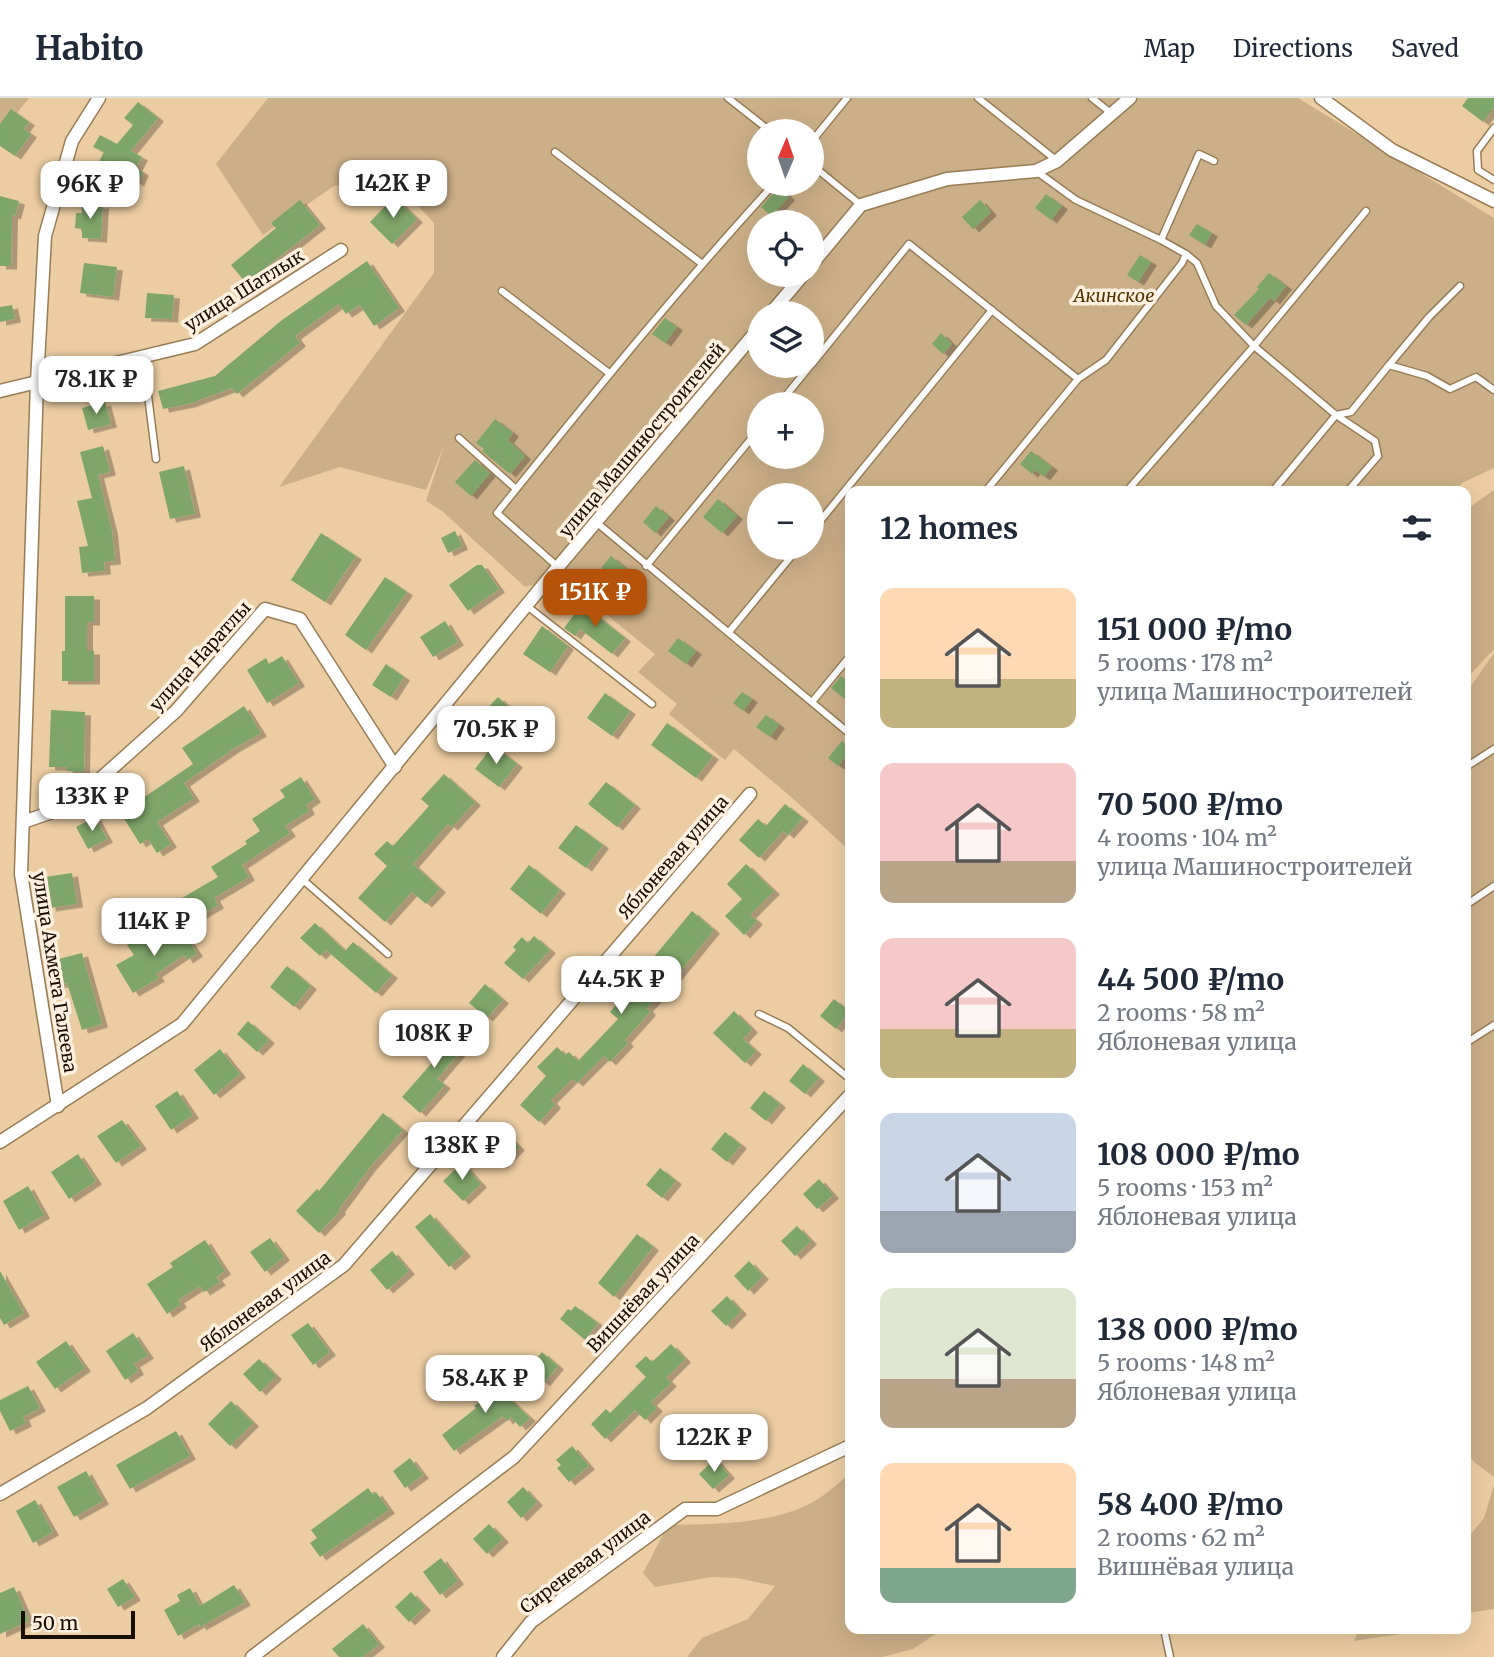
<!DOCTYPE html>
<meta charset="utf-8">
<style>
:root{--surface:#fff;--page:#f6f6f7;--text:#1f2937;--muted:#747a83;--line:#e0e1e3;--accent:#b45309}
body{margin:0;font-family:Merriweather,serif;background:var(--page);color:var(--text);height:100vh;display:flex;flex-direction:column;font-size:26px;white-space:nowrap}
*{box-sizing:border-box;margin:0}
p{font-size:23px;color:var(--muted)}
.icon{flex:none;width:38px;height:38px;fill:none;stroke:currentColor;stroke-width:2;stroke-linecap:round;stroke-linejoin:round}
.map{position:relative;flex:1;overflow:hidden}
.drawer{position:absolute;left:845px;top:388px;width:626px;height:1148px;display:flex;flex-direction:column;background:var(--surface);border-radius:14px;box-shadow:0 7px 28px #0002}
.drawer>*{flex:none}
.needle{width:46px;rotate:2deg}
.fabs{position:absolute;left:747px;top:21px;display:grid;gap:14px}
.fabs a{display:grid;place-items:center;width:77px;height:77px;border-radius:50%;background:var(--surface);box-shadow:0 7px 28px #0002;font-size:35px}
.scale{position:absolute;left:21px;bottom:18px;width:114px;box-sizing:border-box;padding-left:7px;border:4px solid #180e01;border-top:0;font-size:19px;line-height:24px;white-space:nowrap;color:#180e01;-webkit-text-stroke:5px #fef1e0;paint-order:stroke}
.price{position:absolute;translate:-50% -60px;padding:0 16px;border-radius:14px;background:#fff;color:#222;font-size:23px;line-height:46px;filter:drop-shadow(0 2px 4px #0008)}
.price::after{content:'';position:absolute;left:50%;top:42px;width:21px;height:16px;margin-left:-10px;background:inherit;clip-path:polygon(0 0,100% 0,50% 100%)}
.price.current{background:var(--accent);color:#fff}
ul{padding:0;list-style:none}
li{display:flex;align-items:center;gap:21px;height:175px;padding:0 35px}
li span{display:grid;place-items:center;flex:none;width:196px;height:140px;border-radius:14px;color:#555}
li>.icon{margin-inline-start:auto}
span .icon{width:84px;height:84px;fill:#fffc;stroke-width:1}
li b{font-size:30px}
h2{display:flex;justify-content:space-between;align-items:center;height:84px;padding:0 35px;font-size:30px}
header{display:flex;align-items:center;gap:42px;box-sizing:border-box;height:98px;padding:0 35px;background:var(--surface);border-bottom:2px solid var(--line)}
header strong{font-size:33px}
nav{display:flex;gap:38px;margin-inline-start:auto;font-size:24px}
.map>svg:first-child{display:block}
</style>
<header>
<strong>Habito</strong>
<nav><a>Map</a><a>Directions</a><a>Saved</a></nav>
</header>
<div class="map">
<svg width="1494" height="1559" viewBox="0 0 1494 1559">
<defs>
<filter id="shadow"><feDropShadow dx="6" dy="3.5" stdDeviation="0" flood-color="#0004"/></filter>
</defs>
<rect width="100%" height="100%" fill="#eccda3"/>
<g fill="#cbaf88" fill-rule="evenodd">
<path d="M0,0H29L0,36Z"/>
<path d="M268,0H1298L1494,120V370L1462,385L1455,394H850V753L790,698L734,651L725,662L669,616L677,606L638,574L655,556L560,479L525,489L442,413L426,403L445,345L426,392L340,369L279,389L434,175V125L392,80L334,88L263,137L216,66ZM760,33H812V86H760ZM760,124H812V177H760ZM760,215H812V268H760ZM760,306H812V359H760ZM760,397H812V450H760Z"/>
<path d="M1494,392V551L1467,580V411Z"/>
<path d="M1494,555V1379L1473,1363L1466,1352V595Z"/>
<path d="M850,1375V1531H943L913,1551L882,1559H687L702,1540L748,1521L775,1488L737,1480L712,1479L655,1489L643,1475L668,1427C715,1426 780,1427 821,1399C831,1392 841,1383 850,1375Z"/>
<path d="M1494,1387V1511L1467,1515V1441L1484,1420Z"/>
<path d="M1359,1531H1411L1400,1536L1354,1543Z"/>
</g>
<g fill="#7ea56a" filter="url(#shadow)">
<path d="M1468,0H1494V9L1483,24L1462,8Z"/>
<path d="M138,4L158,20L131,53L142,59L136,70L143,74L138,85L129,80L126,87L95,71L104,54L93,49L100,37L117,46L133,27L124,20Z"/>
<path d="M11,11L29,24L24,31L31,36L15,58L0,48V26Z"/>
<path d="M779,89L789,99L771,118L761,109Z"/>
<path d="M1046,96L1062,108L1051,122L1035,110Z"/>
<path d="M0,98L19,103L15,118L12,117L11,168H0Z"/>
<path d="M394,99L417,121L392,146L370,124Z"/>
<path d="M300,102L320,127L246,185L231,167L276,130L271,125Z"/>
<path d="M980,102L991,114L973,131L962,119Z"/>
<path d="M82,106L103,107L101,141L82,140V131L75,130L76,115H82Z"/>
<path d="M1197,126L1212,135L1205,147L1189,137Z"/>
<path d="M1140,157L1151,164L1138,184L1127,177Z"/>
<path d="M367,163L399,210L374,228L360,207L346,216L339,206L295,238L300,245L237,296L232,290L189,306L163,311L158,293L215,278L282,222Z"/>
<path d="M84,165L117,169L113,199L80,195Z"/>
<path d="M1269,175L1286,188L1274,203L1270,200L1246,227L1234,217L1259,191L1257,189Z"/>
<path d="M147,195L174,197L172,221L145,220Z"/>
<path d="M12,207L15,221L0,224V209Z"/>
<path d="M665,220L677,229L665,245L652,236Z"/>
<path d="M941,235L952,246L943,256L932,246Z"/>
<path d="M105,304L111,326L88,332L82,310Z"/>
<path d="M495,321L513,335L508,342L525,358L510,376L482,353L484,351L476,345Z"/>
<path d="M103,348L110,374L98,377L112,433L115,463L104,464L105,473L82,475L79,449L88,448L77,403L92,400L80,354Z"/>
<path d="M1031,353L1052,369L1044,379L1035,372L1032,376L1020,366Z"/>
<path d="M475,362L490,375L471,398L455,384Z"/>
<path d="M184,368L195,416L170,421L159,374Z"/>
<path d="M718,401L737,418L722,435L703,419Z"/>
<path d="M656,408L669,419L655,435L643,424Z"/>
<path d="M455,433L462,448L448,455L441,440Z"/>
<path d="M321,435L356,458L325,504L291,482Z"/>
<path d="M611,458L631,475L621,487L601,470Z"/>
<path d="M477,467H482L499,491L468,513L449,487Z"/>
<path d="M385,479L407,494L366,552L345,537Z"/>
<path d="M65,498H94V524H87V553H94V583H62V553H65Z"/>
<path d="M582,506L625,540L612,556L580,531L575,538L564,530Z"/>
<path d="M445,523L458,544L433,559L420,539Z"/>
<path d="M542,528L568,548L550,574L523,556Z"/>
<path d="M678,540L696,553L686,566L668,553Z"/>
<path d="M282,558L299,585L267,605L247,572L266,560L269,566Z"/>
<path d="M386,566L404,579L391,599L372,587Z"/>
<path d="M841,578L850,585V605L831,590Z"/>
<path d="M742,594L752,601L743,613L733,605Z"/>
<path d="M605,595L630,613L612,638L587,620Z"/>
<path d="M498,599L515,615L497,634L480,618Z"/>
<path d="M244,608L261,635L233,651L184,685L194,700L157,724L171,746L157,755L148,741L140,746L118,711L141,697L143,700L193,666L182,650Z"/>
<path d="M51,612L85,614L84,674L66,673L67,669H49Z"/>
<path d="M766,617L779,627L770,639L756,629Z"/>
<path d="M667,625L713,658L696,680L651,647Z"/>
<path d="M842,643L850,650V653L838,668L828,660Z"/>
<path d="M493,647L517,666L499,689L475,671Z"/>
<path d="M444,676L475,704L452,729L448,726L413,766L440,791L426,806L412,794L385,824L358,800L387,768L374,756L387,743L393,748L429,708L421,701Z"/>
<path d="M301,679L315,701L306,707L309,713L285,728L290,735L242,767L249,779L214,800L218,807L194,821L182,800L218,779L211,769L247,746L245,743L260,733L252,721L285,699L280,692Z"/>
<path d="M606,684L635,707L617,729L588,706Z"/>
<path d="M785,706L803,720L788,737L783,733L759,760L739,742L758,721L766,728Z"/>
<path d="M95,719L107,741L88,751L76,729Z"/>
<path d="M576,727L603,747L586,770L558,750Z"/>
<path d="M746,766L774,793L750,817L757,823L744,837L725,818L742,801L727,786Z"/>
<path d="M529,767L560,792L541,816L510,791Z"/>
<path d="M72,775L77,806L50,810L45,779Z"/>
<path d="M692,813L714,832L670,886L647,910L650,914L625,942L628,945L610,964L604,958L577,985L572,981L551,1002L555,1007L539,1024L520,1007L546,978L537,969L557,949L565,957L569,954L578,963L618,921L610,914L635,885L632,882L648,866Z"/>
<path d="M315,825L345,853L353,844L392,877L376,895L326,852L320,858L300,840Z"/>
<path d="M179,828L197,855L187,862L184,857L156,876L159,880L133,895L116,867L134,857L127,847L145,836L152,847Z"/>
<path d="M534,838L550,852L523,881L504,865L516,852L513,849L522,839L528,845Z"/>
<path d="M82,855L102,926L82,932L67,885L57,887L51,863Z"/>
<path d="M287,868L311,888L294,909L270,889Z"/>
<path d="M485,886L503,902L487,920L469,905Z"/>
<path d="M834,901L850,914L836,931L820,918Z"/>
<path d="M734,913L752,931L743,941L756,953L745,965L713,935Z"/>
<path d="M248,923L269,942L257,954L237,936Z"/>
<path d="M444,928L466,947L437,981L445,987L420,1015L402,999L438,958L427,949Z"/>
<path d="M220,951L240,976L214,997L194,972Z"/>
<path d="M803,966L819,980L805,996L789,983Z"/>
<path d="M177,993L193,1017L171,1032L155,1008Z"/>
<path d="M764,993L780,1006L766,1023L750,1010Z"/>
<path d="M383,1015L403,1032L370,1069L339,1111L340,1113L319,1135L296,1113L317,1091L319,1093Z"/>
<path d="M122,1022L141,1048L116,1065L97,1038Z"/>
<path d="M503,1033L519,1049L501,1067L485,1051Z"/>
<path d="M725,1034L741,1047L727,1064L711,1051Z"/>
<path d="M78,1056L96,1083L69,1101L51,1074Z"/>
<path d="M462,1065L481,1086L463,1103L443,1083Z"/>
<path d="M660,1070L676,1083L662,1100L646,1087Z"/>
<path d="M819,1081L833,1097L817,1111L803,1096Z"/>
<path d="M28,1088L44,1117L19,1132L3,1103Z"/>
<path d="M430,1116L465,1155L449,1169L415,1129Z"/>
<path d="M797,1128L811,1143L795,1158L781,1143Z"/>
<path d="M637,1136L653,1149L614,1199L598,1185Z"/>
<path d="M270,1140L284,1159L265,1174L250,1154Z"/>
<path d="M205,1142L225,1173L216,1179L220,1184L204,1194L200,1188L178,1202L181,1206L167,1216L147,1186L173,1169L170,1165Z"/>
<path d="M392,1153L409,1173L387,1192L370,1172Z"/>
<path d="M749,1163L763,1178L748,1193L734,1178Z"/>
<path d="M0,1173L24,1215L4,1227L0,1220Z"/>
<path d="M727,1198L741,1213L726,1228L711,1213Z"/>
<path d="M575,1208L598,1225L585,1242L560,1221L568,1211L571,1213Z"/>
<path d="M308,1225L330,1254L313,1267L291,1237Z"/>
<path d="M133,1235L148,1257L134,1266L138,1273L125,1282L106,1253Z"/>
<path d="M66,1243L85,1270L55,1291L36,1264Z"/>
<path d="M671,1246L685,1261L666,1280L671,1285L651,1304L657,1310L645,1322L635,1312L605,1341L591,1326L606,1311L610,1315L646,1279L635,1268L646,1258L652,1264Z"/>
<path d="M542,1254L558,1268L544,1285L528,1271Z"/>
<path d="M259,1261L276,1278L260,1294L243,1276Z"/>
<path d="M484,1277L530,1320L520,1329L511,1319L507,1323L503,1318L454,1353L442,1337L476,1310L474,1308L486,1299L474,1285Z"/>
<path d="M28,1288L40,1310L23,1319L26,1325L10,1333L0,1313V1302Z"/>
<path d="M231,1303L253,1325L230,1348L208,1326Z"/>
<path d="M176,1333L190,1358L130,1391L116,1367Z"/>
<path d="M572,1348L589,1368L569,1384L557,1370L561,1367L556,1362Z"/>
<path d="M410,1360L423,1377L405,1390L393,1373Z"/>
<path d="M715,1361L729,1377L713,1391L699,1376Z"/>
<path d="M86,1373L103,1403L74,1419L57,1389Z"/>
<path d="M523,1389L537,1404L521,1420L507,1404Z"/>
<path d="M368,1390L373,1397L376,1394L389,1412L320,1459L310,1445L317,1440L311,1432Z"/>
<path d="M35,1402L53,1434L33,1445L16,1413Z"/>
<path d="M489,1426L503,1441L487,1456L473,1441Z"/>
<path d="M441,1460L458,1483L440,1497L423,1474Z"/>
<path d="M123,1481L135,1499L118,1509L107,1491Z"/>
<path d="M234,1487L245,1504L200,1529L199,1526L178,1538L164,1512L180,1503L177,1497L190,1490L200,1508Z"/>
<path d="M14,1489L29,1523L0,1536V1495Z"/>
<path d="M540,1489L548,1501L528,1514L520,1502Z"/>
<path d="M411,1494L425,1509L409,1524L395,1509Z"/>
<path d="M363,1526L379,1546L363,1559H339L332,1551Z"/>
</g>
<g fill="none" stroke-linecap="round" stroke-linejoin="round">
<defs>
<g id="service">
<path d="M728,0L770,33"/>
<path d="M978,0L1056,62"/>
<path d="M1092,0L1112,16"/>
<path d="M1494,30L1477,53L1478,72L1494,82"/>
<path d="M812,43L847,0"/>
<path d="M555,54L701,165"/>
<path d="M812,67L861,107"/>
<path d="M1036,73L1076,102L1161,142L1186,156L1197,165L1216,208L1254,248L1336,317L1375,343L1378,358L1347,394"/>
<path d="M1161,142L1199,56L1214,63"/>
<path d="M502,193L609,275"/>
<path d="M143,258L156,361"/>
<path d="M812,266L909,146L1078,281"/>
<path d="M1389,267L1429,219L1460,188"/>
<path d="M779,306L810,268"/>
<path d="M459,340L516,391"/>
<path d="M985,394L1078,281L1106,262L1182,165L1186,156"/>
<path d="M1126,394L1254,248L1366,113"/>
<path d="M1272,394L1336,317L1351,314L1389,267L1427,278L1450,291L1476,279L1494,292"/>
<path d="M596,424L850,636"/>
<path d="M812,433L992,212"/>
<path d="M646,468L760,330"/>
<path d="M558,469L497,415C587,303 677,192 774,86"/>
<path d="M527,508L652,606"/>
<path d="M729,534L798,450"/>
<path d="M812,604L850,558"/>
<path d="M1466,669L1494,651"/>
<path d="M302,781L388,856"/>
<path d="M1466,807L1494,788"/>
<path d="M759,916L788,930L850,981"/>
<path d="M1466,945L1494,927"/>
<path d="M1164,1531L1170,1559"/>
</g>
<g id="minor">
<path d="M1321,0L1392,52L1494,103"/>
<path d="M812,166L861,107L947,81L1036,73L1057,63L1130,0"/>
<path d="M771,215L803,177"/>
<path d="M0,293L195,246L341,152"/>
<path d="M23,724L70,708L176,613L265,511L300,521L395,669"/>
<path d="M58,1008L21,776L37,284L45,138L72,43L99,0"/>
<path d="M0,1044L182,926L558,469L760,229"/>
<path d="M0,1396L147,1310L344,1167L750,696"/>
<path d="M252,1559L514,1359L850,997"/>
<path d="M503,1559L531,1524L685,1411H717L850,1348"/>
</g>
</defs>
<use href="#service" stroke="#987c55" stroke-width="9"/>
<use href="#minor" stroke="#987c55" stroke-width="15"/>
<use href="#service" stroke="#fff" stroke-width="6"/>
<use href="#minor" stroke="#fff" stroke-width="12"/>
</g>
<g text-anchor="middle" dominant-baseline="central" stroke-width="7" stroke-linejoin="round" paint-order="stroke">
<g font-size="18" fill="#180e01" stroke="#fef1e0">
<text transform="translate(244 192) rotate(-32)">улица Шатлык</text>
<text transform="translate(642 342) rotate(-50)">улица Машиностроителей</text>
<text transform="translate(200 558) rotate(-48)">улица Наратлы</text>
<text transform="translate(673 759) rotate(-49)">Яблоневая улица</text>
<text transform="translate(55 874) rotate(81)">улица Ахмета Галеева</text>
<text transform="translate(643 1195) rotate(-47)">Вишнёвая улица</text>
<text transform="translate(265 1203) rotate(-36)">Яблоневая улица</text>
<text transform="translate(585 1464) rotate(-37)">Сиреневая улица</text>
</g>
<g font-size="18" font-style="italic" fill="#523501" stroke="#fef1e0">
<text x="1114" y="197">Акинское</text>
</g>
</g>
</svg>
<div class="fabs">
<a><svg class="needle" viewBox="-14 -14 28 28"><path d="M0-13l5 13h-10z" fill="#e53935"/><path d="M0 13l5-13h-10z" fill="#747a83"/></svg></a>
<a><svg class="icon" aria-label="locate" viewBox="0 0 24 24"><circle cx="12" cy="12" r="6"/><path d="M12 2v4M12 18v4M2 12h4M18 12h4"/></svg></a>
<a><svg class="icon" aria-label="layers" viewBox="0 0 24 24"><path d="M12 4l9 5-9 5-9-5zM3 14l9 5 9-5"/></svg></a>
<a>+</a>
<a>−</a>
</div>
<div class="scale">50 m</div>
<b class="price" style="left:393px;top:122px">142K ₽</b>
<b class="price" style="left:90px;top:123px">96K ₽</b>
<b class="price" style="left:96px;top:318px">78.1K ₽</b>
<b class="price current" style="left:595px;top:531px">151K ₽</b>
<b class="price" style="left:496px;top:668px">70.5K ₽</b>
<b class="price" style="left:92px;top:735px">133K ₽</b>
<b class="price" style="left:154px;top:860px">114K ₽</b>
<b class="price" style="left:621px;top:918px">44.5K ₽</b>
<b class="price" style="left:434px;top:972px">108K ₽</b>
<b class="price" style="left:462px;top:1084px">138K ₽</b>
<b class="price" style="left:485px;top:1317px">58.4K ₽</b>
<b class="price" style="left:714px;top:1376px">122K ₽</b>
<section class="drawer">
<h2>12 homes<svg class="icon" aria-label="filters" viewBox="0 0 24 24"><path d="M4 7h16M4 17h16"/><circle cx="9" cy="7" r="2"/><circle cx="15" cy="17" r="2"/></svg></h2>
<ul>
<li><span style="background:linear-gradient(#ffd9b3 65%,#c2b280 0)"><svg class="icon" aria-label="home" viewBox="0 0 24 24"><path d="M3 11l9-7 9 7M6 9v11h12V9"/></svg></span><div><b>151 000 ₽/mo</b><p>5 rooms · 178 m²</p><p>улица Машиностроителей</p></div></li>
<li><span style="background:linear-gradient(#f6c9c9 70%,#b9a48a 0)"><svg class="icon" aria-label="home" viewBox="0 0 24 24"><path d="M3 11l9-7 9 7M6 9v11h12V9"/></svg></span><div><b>70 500 ₽/mo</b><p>4 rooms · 104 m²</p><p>улица Машиностроителей</p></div></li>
<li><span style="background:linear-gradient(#f6c9c9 65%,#c2b280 0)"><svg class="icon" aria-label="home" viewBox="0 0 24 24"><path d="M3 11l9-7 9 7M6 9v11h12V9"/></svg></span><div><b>44 500 ₽/mo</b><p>2 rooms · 58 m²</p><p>Яблоневая улица</p></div></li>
<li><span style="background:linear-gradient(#c9d6e8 70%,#9aa5b1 0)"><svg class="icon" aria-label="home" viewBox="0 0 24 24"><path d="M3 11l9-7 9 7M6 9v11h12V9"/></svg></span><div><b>108 000 ₽/mo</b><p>5 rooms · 153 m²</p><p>Яблоневая улица</p></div></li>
<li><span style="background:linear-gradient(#dfe7d0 65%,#b9a48a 0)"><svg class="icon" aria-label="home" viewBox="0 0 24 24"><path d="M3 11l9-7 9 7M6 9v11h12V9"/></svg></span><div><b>138 000 ₽/mo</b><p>5 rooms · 148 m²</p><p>Яблоневая улица</p></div></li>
<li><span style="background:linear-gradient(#ffd9b3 75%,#7fa58c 0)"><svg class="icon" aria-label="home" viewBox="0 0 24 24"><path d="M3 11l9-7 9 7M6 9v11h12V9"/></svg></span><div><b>58 400 ₽/mo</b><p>2 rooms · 62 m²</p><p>Вишнёвая улица</p></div></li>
</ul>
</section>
</div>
